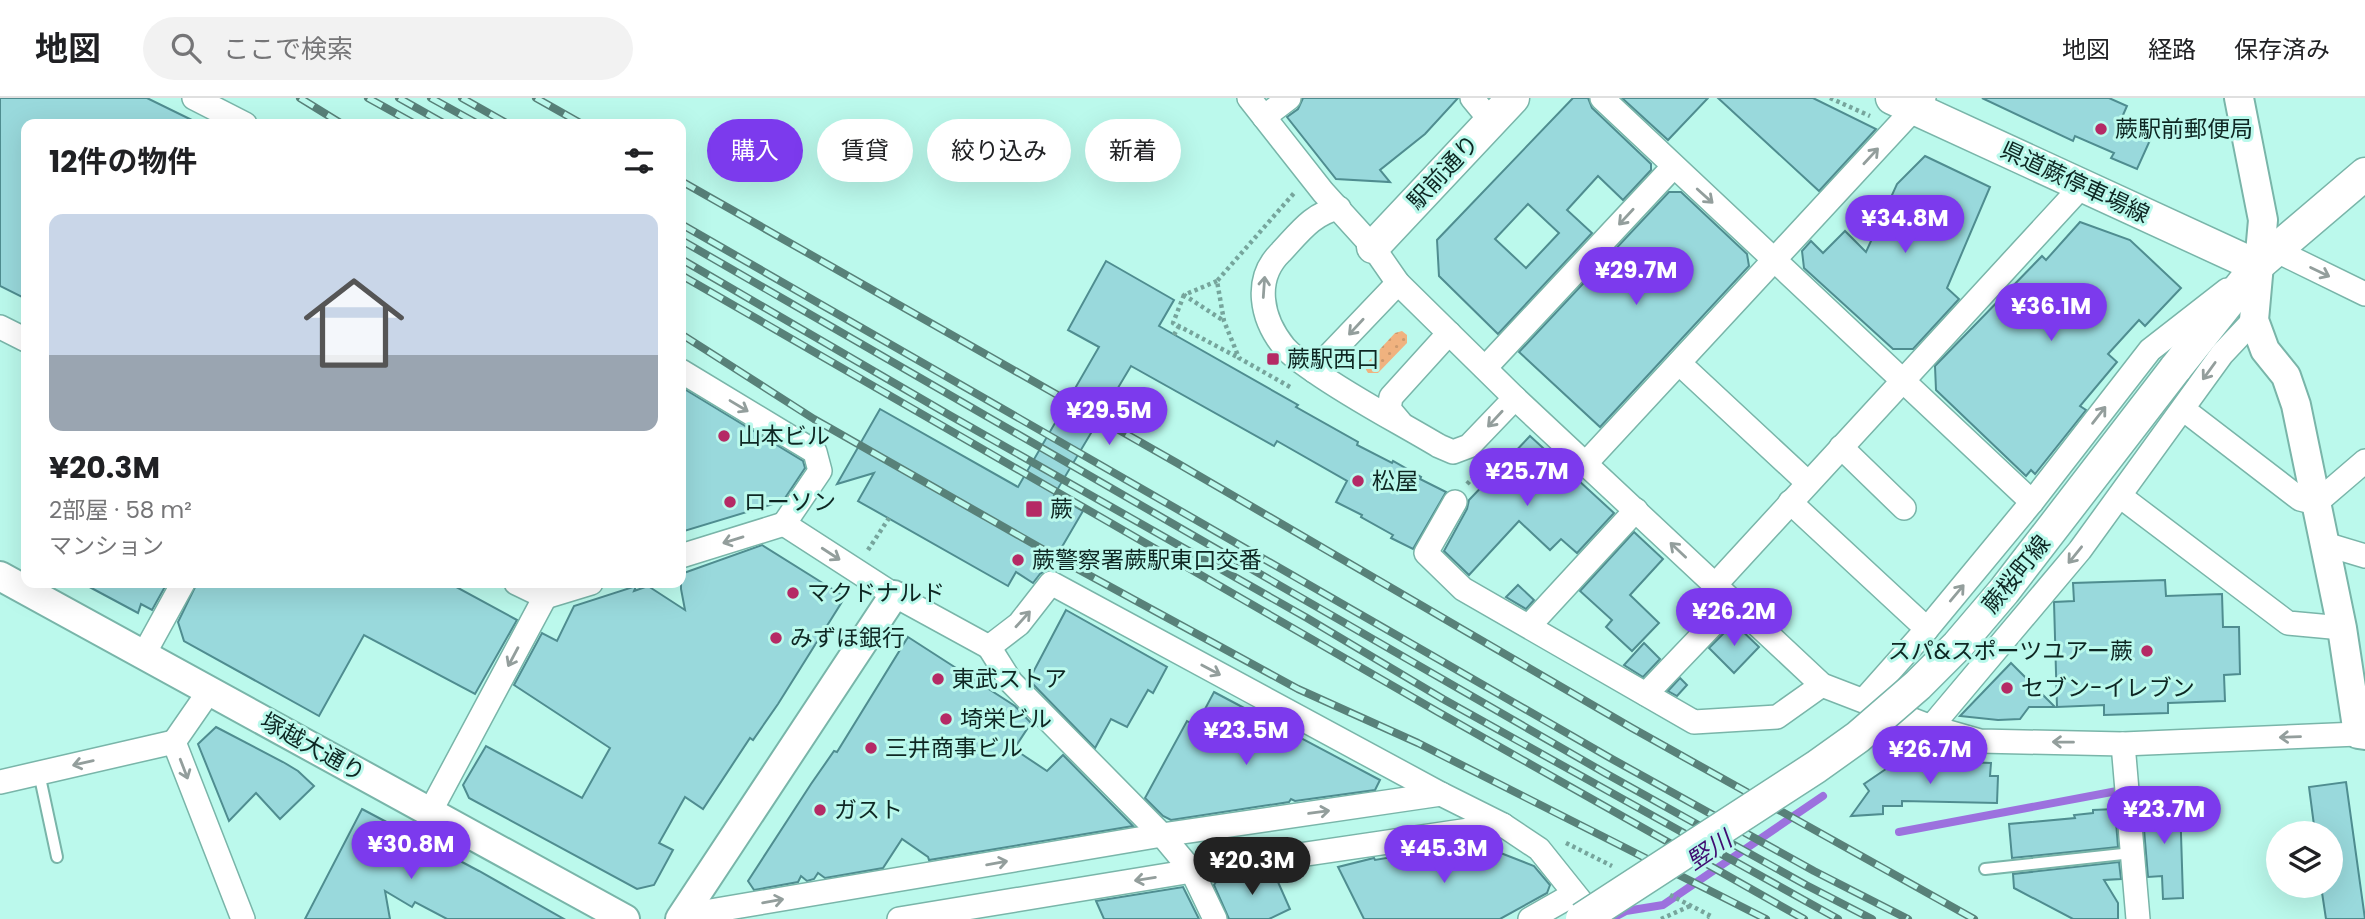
<!DOCTYPE html>
<html lang="ja">
<meta charset="utf-8">
<style>
:root{--surface:#fff;--page:#f2f2f2;--text:#202124;--muted:#757577;--line:#e0e0e0;--accent:#7c3aed}
body{margin:0;font-family:Poppins,"Noto Sans JP",sans-serif;background:var(--page);color:var(--text);height:100vh;display:flex;flex-direction:column;font-size:26px;white-space:nowrap}
*{box-sizing:border-box;margin:0}
p{font-size:23px;color:var(--muted)}
.icon{flex:none;width:38px;height:38px;fill:none;stroke:currentColor;stroke-width:2;stroke-linecap:round;stroke-linejoin:round}
.map{position:relative;flex:1;overflow:hidden}
.details{position:absolute;left:21px;top:21px;width:665px;height:469px;display:flex;flex-direction:column;background:var(--surface);border-radius:14px;box-shadow:0 7px 28px #0002}
.details>*{flex:none}
.guide{position:absolute;left:707px;top:21px;width:665px;height:63px;display:flex;gap:14px}
.buttons{position:absolute;left:2266px;top:723px;display:grid;gap:14px}
.buttons a{display:grid;place-items:center;width:77px;height:77px;border-radius:50%;background:var(--surface);box-shadow:0 7px 28px #0002;font-size:35px}
.price{position:absolute;translate:-50% -60px;padding:0 16px;border-radius:24px;background:var(--accent);color:#fff;font-size:23px;line-height:46px;filter:drop-shadow(0 2px 4px #0008)}
.price::after{content:'';position:absolute;left:50%;top:42px;width:21px;height:16px;margin-left:-10px;background:inherit;clip-path:polygon(0 0,100% 0,50% 100%)}
.price.current{background:#222;color:#fff}
ul{padding:0;list-style:none}
li{display:grid;align-content:center;gap:14px;height:371px;padding:0 28px}
li+li{border-top:2px solid var(--line)}
li span{display:grid;place-items:center;height:217px;border-radius:14px;color:#555}
li>.icon{margin-inline-start:auto}
span .icon{width:126px;height:126px;fill:#fffc;stroke-width:1}
li b{font-size:30px}
h2{display:flex;justify-content:space-between;align-items:center;height:84px;padding:0 28px;font-size:30px}
.pill{padding:0 24px;border-radius:32px;background:var(--surface);box-shadow:0 7px 28px #0002;font-size:24px;line-height:63px}
.pill.current{background:var(--accent);color:#fff}
header{display:flex;align-items:center;gap:42px;box-sizing:border-box;height:98px;padding:0 35px;background:var(--surface);border-bottom:2px solid var(--line)}
header strong{font-size:33px}
nav{display:flex;gap:38px;margin-inline-start:auto;font-size:24px}
.search{width:490px;height:63px;background:var(--page);display:flex;align-items:center;gap:18px;box-sizing:border-box;padding:0 24px;border-radius:38px;color:var(--muted);font-size:26px}
.map>svg:first-child{display:block}
</style>
<header>
<strong>地図</strong>
<div class="search"><svg class="icon" aria-label="search" viewBox="0 0 24 24"><circle cx="10" cy="10" r="6"/><path d="M15 15l6 6"/></svg>ここで検索</div>
<nav><a>地図</a><a>経路</a><a>保存済み</a></nav>
</header>
<div class="map">
<svg width="2365" height="821" viewBox="0 0 2365 821">
<defs>
<pattern id="grass-dots" width="8" height="8" patternUnits="userSpaceOnUse" patternTransform="scale(1.75)"><rect width="8" height="8" fill="#f0b27f"/><path d="M2 2h.1M6 6h.1" fill="none" stroke="#cd996d" stroke-width="1.8" stroke-linecap="round"/></pattern>
</defs>
<rect width="100%" height="100%" fill="#bbf9ec"/>
<path fill="url(#grass-dots)" d="M1402,233L1407,237V245L1378,275H1368L1365,270L1367,265L1395,235Z"/>
<g fill="none" stroke-linecap="round" stroke-linejoin="round">
<g stroke="#9c71de" stroke-width="8">
<path d="M1899,734L2117,693"/>
<path d="M1611,821L1626,813L1663,807L1823,698"/>
</g>
</g>
<g fill="#99d9dc" stroke="#4f8d90" stroke-width="2" fill-rule="evenodd">
<path d="M0,0H147L200,26H26V201L0,188Z"/>
<path d="M1303,0H1458L1425,36L1380,72L1390,84L1336,81L1287,19L1298,11Z"/>
<path d="M1573,0H1588L1592,10L1651,66V72L1623,102L1598,78L1567,112L1592,135L1498,236L1439,178L1437,142ZM1528,106L1559,135L1526,170L1495,141Z"/>
<path d="M1622,0H1708L1668,42Z"/>
<path d="M1718,0H1813L1876,31L1819,93Z"/>
<path d="M1982,0H2109L2127,8L2119,26L2151,40L2137,71L2111,60L2114,55L2075,38L2073,43Z"/>
<path d="M1925,58L1990,89L1947,190L1959,201L1913,251H1893L1804,170L1802,153L1811,143L1823,155L1845,133L1866,154L1897,86Z"/>
<path d="M1669,94H1681L1747,156L1749,168L1600,329L1519,254Z"/>
<path d="M2080,124L2130,142L2181,190L2145,228L2139,222L2108,256L2117,264L2080,308L2086,312L2035,376L2031,372L2026,378L1936,292L1935,268L2042,158L2046,162Z"/>
<path d="M1106,163L1174,202L1159,228L1298,307L1296,309L1358,344L1357,347L1392,365L1393,363L1421,379L1420,381L1446,394L1413,451L1391,440L1393,437L1361,419L1362,417L1336,404L1347,383L1277,343L1274,348L1131,268L1054,397L1083,413L1049,471L1040,476L1033,485L1016,474L1008,488L858,403L874,375L837,386L880,311L1018,389L1099,249L1068,232Z"/>
<path d="M681,289L803,363L805,370L783,403L681,434Z"/>
<path d="M1530,338L1614,415L1577,455L1561,441L1550,452L1519,423L1469,477L1444,453L1467,411L1469,402Z"/>
<path d="M1634,434L1663,461L1630,497L1659,525L1632,553L1606,529L1612,522L1580,493Z"/>
<path d="M762,447L845,499L778,606L753,642L750,640L703,711L685,699L659,745L673,752L654,787L637,791L469,700L463,687L486,648L582,700L610,650L514,587L542,535L557,543L574,508L636,488L634,493L648,488L685,512L681,491V476Z"/>
<path d="M2165,482L2166,498L2222,496L2223,529H2239L2240,576L2224,577L2225,603L2168,605V615L2104,617V607L2057,609L2054,504L2074,503L2073,485Z"/>
<path d="M82,485H167L152,512L141,506L138,515Z"/>
<path d="M197,485H449L517,522L475,596L364,537L319,618L184,543L178,524Z"/>
<path d="M1518,487L1534,502L1526,511L1506,499Z"/>
<path d="M1066,512L1167,569L1153,595L1148,592L1127,629L1111,621L1095,650L1029,582Z"/>
<path d="M1734,525L1759,549L1734,575L1709,550Z"/>
<path d="M908,539L1015,608L1031,625L1014,651L1047,673L1063,657L1133,728L929,762L928,759L902,741L883,770L825,780L818,775L814,781L807,783L801,778L798,784L754,792L748,783L811,686L834,653L837,654Z"/>
<path d="M1644,545L1660,561L1643,579L1624,567Z"/>
<path d="M2011,565L2055,609H2029L2020,621L1998,622L1960,618Z"/>
<path d="M1680,580L1687,587L1677,598L1668,593Z"/>
<path d="M1214,594L1380,682L1375,692L1295,703L1291,701L1289,704L1171,722L1163,718L1145,700L1187,623L1196,628Z"/>
<path d="M216,629L283,664L298,673L314,688L280,721L256,695L229,723L198,646Z"/>
<path d="M1936,663L1991,665L1990,678H1998L1997,705L1902,703V708H1883V716L1851,718L1869,693L1864,686L1883,673L1889,669L1936,668Z"/>
<path d="M2346,684L2365,821H2326L2321,788H2331V735H2315L2309,689Z"/>
<path d="M2180,704L2183,800L2163,801L2162,778L2148,779L2142,707Z"/>
<path d="M362,711L479,773L564,821H447L415,804L412,809L385,793L390,821H305Z"/>
<path d="M2115,711L2118,749L2012,760L2009,726L2075,720L2074,717L2093,715V712Z"/>
<path d="M1475,745L1534,768L1550,787L1547,795L1500,821H1364L1338,769L1374,760L1375,762L1392,759L1395,765L1423,753L1452,752Z"/>
<path d="M2119,764L2121,781L2104,782L2118,805V821H2073L2014,790L2013,776Z"/>
<path d="M1274,775L1290,811L1269,821H1229L1214,787L1216,784Z"/>
<path d="M1183,789L1199,821H1104L1096,803Z"/>
</g>
<g fill="none" stroke-linecap="round" stroke-linejoin="round">
<defs>
<g id="service">
<path d="M39,675L57,759"/>
<path d="M1985,771L2132,755"/>
</g>
<g id="minor">
<path d="M194,0L245,26"/>
<path d="M1249,0L1323,94L1373,149L1398,185L1515,300L1822,587L1931,629L1980,643L2123,646L2358,636"/>
<path d="M1472,0L1491,23"/>
<path d="M1602,0L2032,404"/>
<path d="M1264,19L1289,0"/>
<path d="M1339,110C1313,115 1299,135 1281,154C1253,181 1261,221 1285,250C1293,259 1304,266 1314,273C1354,301 1397,323 1439,348L1453,354L1469,348L1515,300"/>
<path d="M2275,152L2365,196"/>
<path d="M0,229L26,242"/>
<path d="M1679,265L1808,385"/>
<path d="M1485,270L1673,69"/>
<path d="M681,273L815,354L820,373L784,426L894,497L989,549L1019,526L1051,485L1441,696L1503,727L1539,751L1595,821"/>
<path d="M1314,273L1398,185"/>
<path d="M2183,311L2300,401L2316,405L2365,363"/>
<path d="M1400,324L1389,311L1391,299L1449,235"/>
<path d="M1841,349L1904,410"/>
<path d="M1586,365L1924,0"/>
<path d="M2120,398L2288,525L2342,530"/>
<path d="M1455,404L1426,455L1463,491L1694,624L1777,619L1822,587"/>
<path d="M1790,404L1927,531"/>
<path d="M2325,446L2365,458"/>
<path d="M681,458L784,426"/>
<path d="M516,485L545,499L591,485"/>
<path d="M1715,487L2082,88"/>
<path d="M1529,528L1636,412"/>
<path d="M989,549L1011,584L1162,737L1192,773L1215,821"/>
<path d="M144,556L183,485"/>
<path d="M210,592L174,644L243,821"/>
<path d="M1646,596L1734,504"/>
<path d="M1864,602L1927,531L2032,404L2150,252L2227,192"/>
<path d="M1931,629L2080,452L2222,256L2254,222"/>
<path d="M2123,646L2138,821"/>
<path d="M0,684L174,644"/>
<path d="M430,714L545,499"/>
<path d="M681,818L1162,737L1441,696"/>
<path d="M899,821L1192,773L1503,727"/>
<path d="M1530,821L1574,796"/>
</g>
<g id="tertiary">
<path d="M2239,0L2263,122L2254,222L2265,252L2286,278L2296,307L2342,530L2358,636L2365,637"/>
<path d="M0,478L625,821"/>
<path d="M680,821L894,497"/>
</g>
<g id="secondary">
<path d="M1892,0L2257,168"/>
<path d="M1373,149L1513,0"/>
<path d="M2175,271L2257,168L2365,76"/>
</g>
</defs>
<use href="#service" stroke="#79b5a9" stroke-width="14"/>
<use href="#minor" stroke="#79b5a9" stroke-width="26"/>
<use href="#tertiary" stroke="#79b5a9" stroke-width="32"/>
<use href="#secondary" stroke="#79b5a9" stroke-width="35"/>
<g stroke="#76a59c" stroke-width="4.5" stroke-dasharray="3.5 3.5" stroke-linecap="butt">
<path d="M1830,0L1870,18"/>
<path d="M1217,183L1184,197L1224,223"/>
<path d="M1184,197L1173,225L1239,260"/>
<path d="M1174,237L1179,228"/>
<path d="M1290,289L1239,260L1224,223L1217,183L1295,94"/>
<path d="M1467,386L1483,369"/>
<path d="M868,452L889,420"/>
<path d="M1566,745L1612,768"/>
<path d="M1670,797L1711,818L1708,821"/>
<path d="M1661,821L1690,808"/>
</g>
<use href="#service" stroke="#fff" stroke-width="10"/>
<use href="#minor" stroke="#fff" stroke-width="23"/>
<use href="#tertiary" stroke="#fff" stroke-width="28"/>
<use href="#secondary" stroke="#fff" stroke-width="32"/>
<defs>
<g id="rail">
<path d="M300,0L342,26"/>
<path d="M368,0L415,26"/>
<path d="M399,0L445,26"/>
<path d="M431,0L478,26"/>
<path d="M462,0L508,26"/>
<path d="M536,0L582,26"/>
<path d="M681,83L1177,365L1632,630L1974,821"/>
<path d="M681,126L1612,661L1814,773L1908,821"/>
<path d="M681,142L1605,675L1806,787L1872,821"/>
<path d="M681,161L951,318L1307,520L1443,601L1838,821"/>
<path d="M681,177L1438,614L1804,821"/>
<path d="M681,236L814,321L1074,469L1298,591L1418,645L1766,821"/>
</g>
</defs>
<use href="#rail" stroke="#588179" stroke-width="8"/>
<use href="#rail" stroke="#bbf9ec" stroke-width="5" stroke-dasharray="16" stroke-linecap="butt"/>
<defs>
<path id="secondary-bridge" d="M1582,821L1816,669L1858,639L1918,587L1958,547L2004,493L2175,271"/>
</defs>
<use href="#secondary-bridge" stroke="#79b5a9" stroke-width="35" stroke-linecap="butt"/>
<use href="#secondary-bridge" stroke="#fff" stroke-width="32"/>
</g>
<defs><path id="oneway-shaft" d="M-6 0H5M1.5-3L5.5 0L1.5 3" fill="none" stroke-width="1.6" stroke-linecap="round" stroke-linejoin="round" transform="scale(1.75)"/></defs>
<g stroke="#939e9c">
<use href="#oneway-shaft" transform="translate(1871 58) rotate(-47)"/>
<use href="#oneway-shaft" transform="translate(1705 98) rotate(42)"/>
<use href="#oneway-shaft" transform="translate(1626 119) rotate(133)"/>
<use href="#oneway-shaft" transform="translate(2320 174) rotate(26)"/>
<use href="#oneway-shaft" transform="translate(1264 189) rotate(-86)"/>
<use href="#oneway-shaft" transform="translate(1356 229) rotate(133)"/>
<use href="#oneway-shaft" transform="translate(2209 273) rotate(126)"/>
<use href="#oneway-shaft" transform="translate(739 308) rotate(31)"/>
<use href="#oneway-shaft" transform="translate(2099 317) rotate(-52)"/>
<use href="#oneway-shaft" transform="translate(1495 321) rotate(133)"/>
<use href="#oneway-shaft" transform="translate(733 442) rotate(163)"/>
<use href="#oneway-shaft" transform="translate(1678 452) rotate(-137)"/>
<use href="#oneway-shaft" transform="translate(831 456) rotate(33)"/>
<use href="#oneway-shaft" transform="translate(2075 457) rotate(129)"/>
<use href="#oneway-shaft" transform="translate(1957 495) rotate(-50)"/>
<use href="#oneway-shaft" transform="translate(1023 521) rotate(-48)"/>
<use href="#oneway-shaft" transform="translate(513 559) rotate(118)"/>
<use href="#oneway-shaft" transform="translate(1211 572) rotate(28)"/>
<use href="#oneway-shaft" transform="translate(2290 639) rotate(178)"/>
<use href="#oneway-shaft" transform="translate(2063 644) rotate(-179)"/>
<use href="#oneway-shaft" transform="translate(83 665) rotate(167)"/>
<use href="#oneway-shaft" transform="translate(184 671) rotate(69)"/>
<use href="#oneway-shaft" transform="translate(1319 714) rotate(-8)"/>
<use href="#oneway-shaft" transform="translate(997 765) rotate(-10)"/>
<use href="#oneway-shaft" transform="translate(1145 781) rotate(171)"/>
<use href="#oneway-shaft" transform="translate(773 803) rotate(-10)"/>
</g>
<g fill="#b52a65" stroke="#bbf9ec" stroke-width="2.5">
<circle cx="2101" cy="31" r="7"/>
<rect x="1266" y="254" width="14" height="14" rx="3.5"/>
<circle cx="724" cy="338" r="7"/>
<circle cx="1358" cy="383" r="7"/>
<circle cx="730" cy="404" r="7"/>
<rect x="1025" y="402" width="18" height="18" rx="3.5"/>
<circle cx="1018" cy="462" r="7"/>
<circle cx="793" cy="495" r="7"/>
<circle cx="776" cy="540" r="7"/>
<circle cx="2147" cy="553" r="7"/>
<circle cx="938" cy="581" r="7"/>
<circle cx="2007" cy="590" r="7"/>
<circle cx="946" cy="621" r="7"/>
<circle cx="871" cy="650" r="7"/>
<circle cx="820" cy="712" r="7"/>
</g>
<g text-anchor="middle" dominant-baseline="central" stroke-width="6" stroke-linejoin="round" paint-order="stroke">
<g font-size="23" fill="#0e2723" stroke="#bbf9ec" text-anchor="start">
<text x="2115" y="31">蕨駅前郵便局</text>
<text x="1287" y="261">蕨駅西口</text>
<text x="738" y="338">山本ビル</text>
<text x="1372" y="383">松屋</text>
<text x="744" y="404">ローソン</text>
<text x="1050" y="411">蕨</text>
<text x="1032" y="462">蕨警察署蕨駅東口交番</text>
<text x="807" y="495">マクドナルド</text>
<text x="790" y="540">みずほ銀行</text>
<text x="2133" y="553" text-anchor="end">スパ&amp;スポーツユアー蕨</text>
<text x="952" y="581">東武ストア</text>
<text x="2021" y="590">セブン-イレブン</text>
<text x="960" y="621">埼栄ビル</text>
<text x="885" y="650">三井商事ビル</text>
<text x="834" y="712">ガスト</text>
</g>
<g font-size="23" fill="#0e2723" stroke="#bbf9ec">
<text transform="translate(1443 74) rotate(-47)">駅前通り</text>
<text transform="translate(2075 84) rotate(25)">県道蕨停車場線</text>
<text transform="translate(2016 476) rotate(-51)">蕨桜町線</text>
<text transform="translate(313 649) rotate(29)">塚越大通り</text>
</g>
<g font-size="24" font-style="italic" fill="#400c71" stroke="#bbf9ec">
<text transform="translate(1709 752) rotate(-34)">竪川</text>
</g>
</g>
</svg>
<div class="buttons">
<a><svg class="icon" aria-label="layers" viewBox="0 0 24 24"><path d="M12 4l9 5-9 5-9-5zM3 14l9 5 9-5"/></svg></a>
</div>
<b class="price" style="left:1905px;top:157px">¥34.8M</b>
<b class="price" style="left:1636px;top:209px">¥29.7M</b>
<b class="price" style="left:2051px;top:245px">¥36.1M</b>
<b class="price" style="left:1109px;top:349px">¥29.5M</b>
<b class="price" style="left:1527px;top:410px">¥25.7M</b>
<b class="price" style="left:1734px;top:550px">¥26.2M</b>
<b class="price" style="left:1246px;top:669px">¥23.5M</b>
<b class="price" style="left:1930px;top:688px">¥26.7M</b>
<b class="price" style="left:2164px;top:748px">¥23.7M</b>
<b class="price" style="left:411px;top:783px">¥30.8M</b>
<b class="price" style="left:1444px;top:787px">¥45.3M</b>
<b class="price current" style="left:1252px;top:799px">¥20.3M</b>
<div class="guide">
<a class="pill current">購入</a>
<a class="pill">賃貸</a>
<a class="pill">絞り込み</a>
<a class="pill">新着</a>
</div>
<section class="details">
<h2>12件の物件<svg class="icon" aria-label="filters" viewBox="0 0 24 24"><path d="M4 7h16M4 17h16"/><circle cx="9" cy="7" r="2"/><circle cx="15" cy="17" r="2"/></svg></h2>
<ul>
<li><span style="background:linear-gradient(#c9d6e8 65%,#9aa5b1 0)"><svg class="icon" aria-label="home" viewBox="0 0 24 24"><path d="M3 11l9-7 9 7M6 9v11h12V9"/></svg></span><div><b>¥20.3M</b><p>2部屋 · 58 m²</p><p>マンション</p></div></li>
</ul>
</section>
</div>
